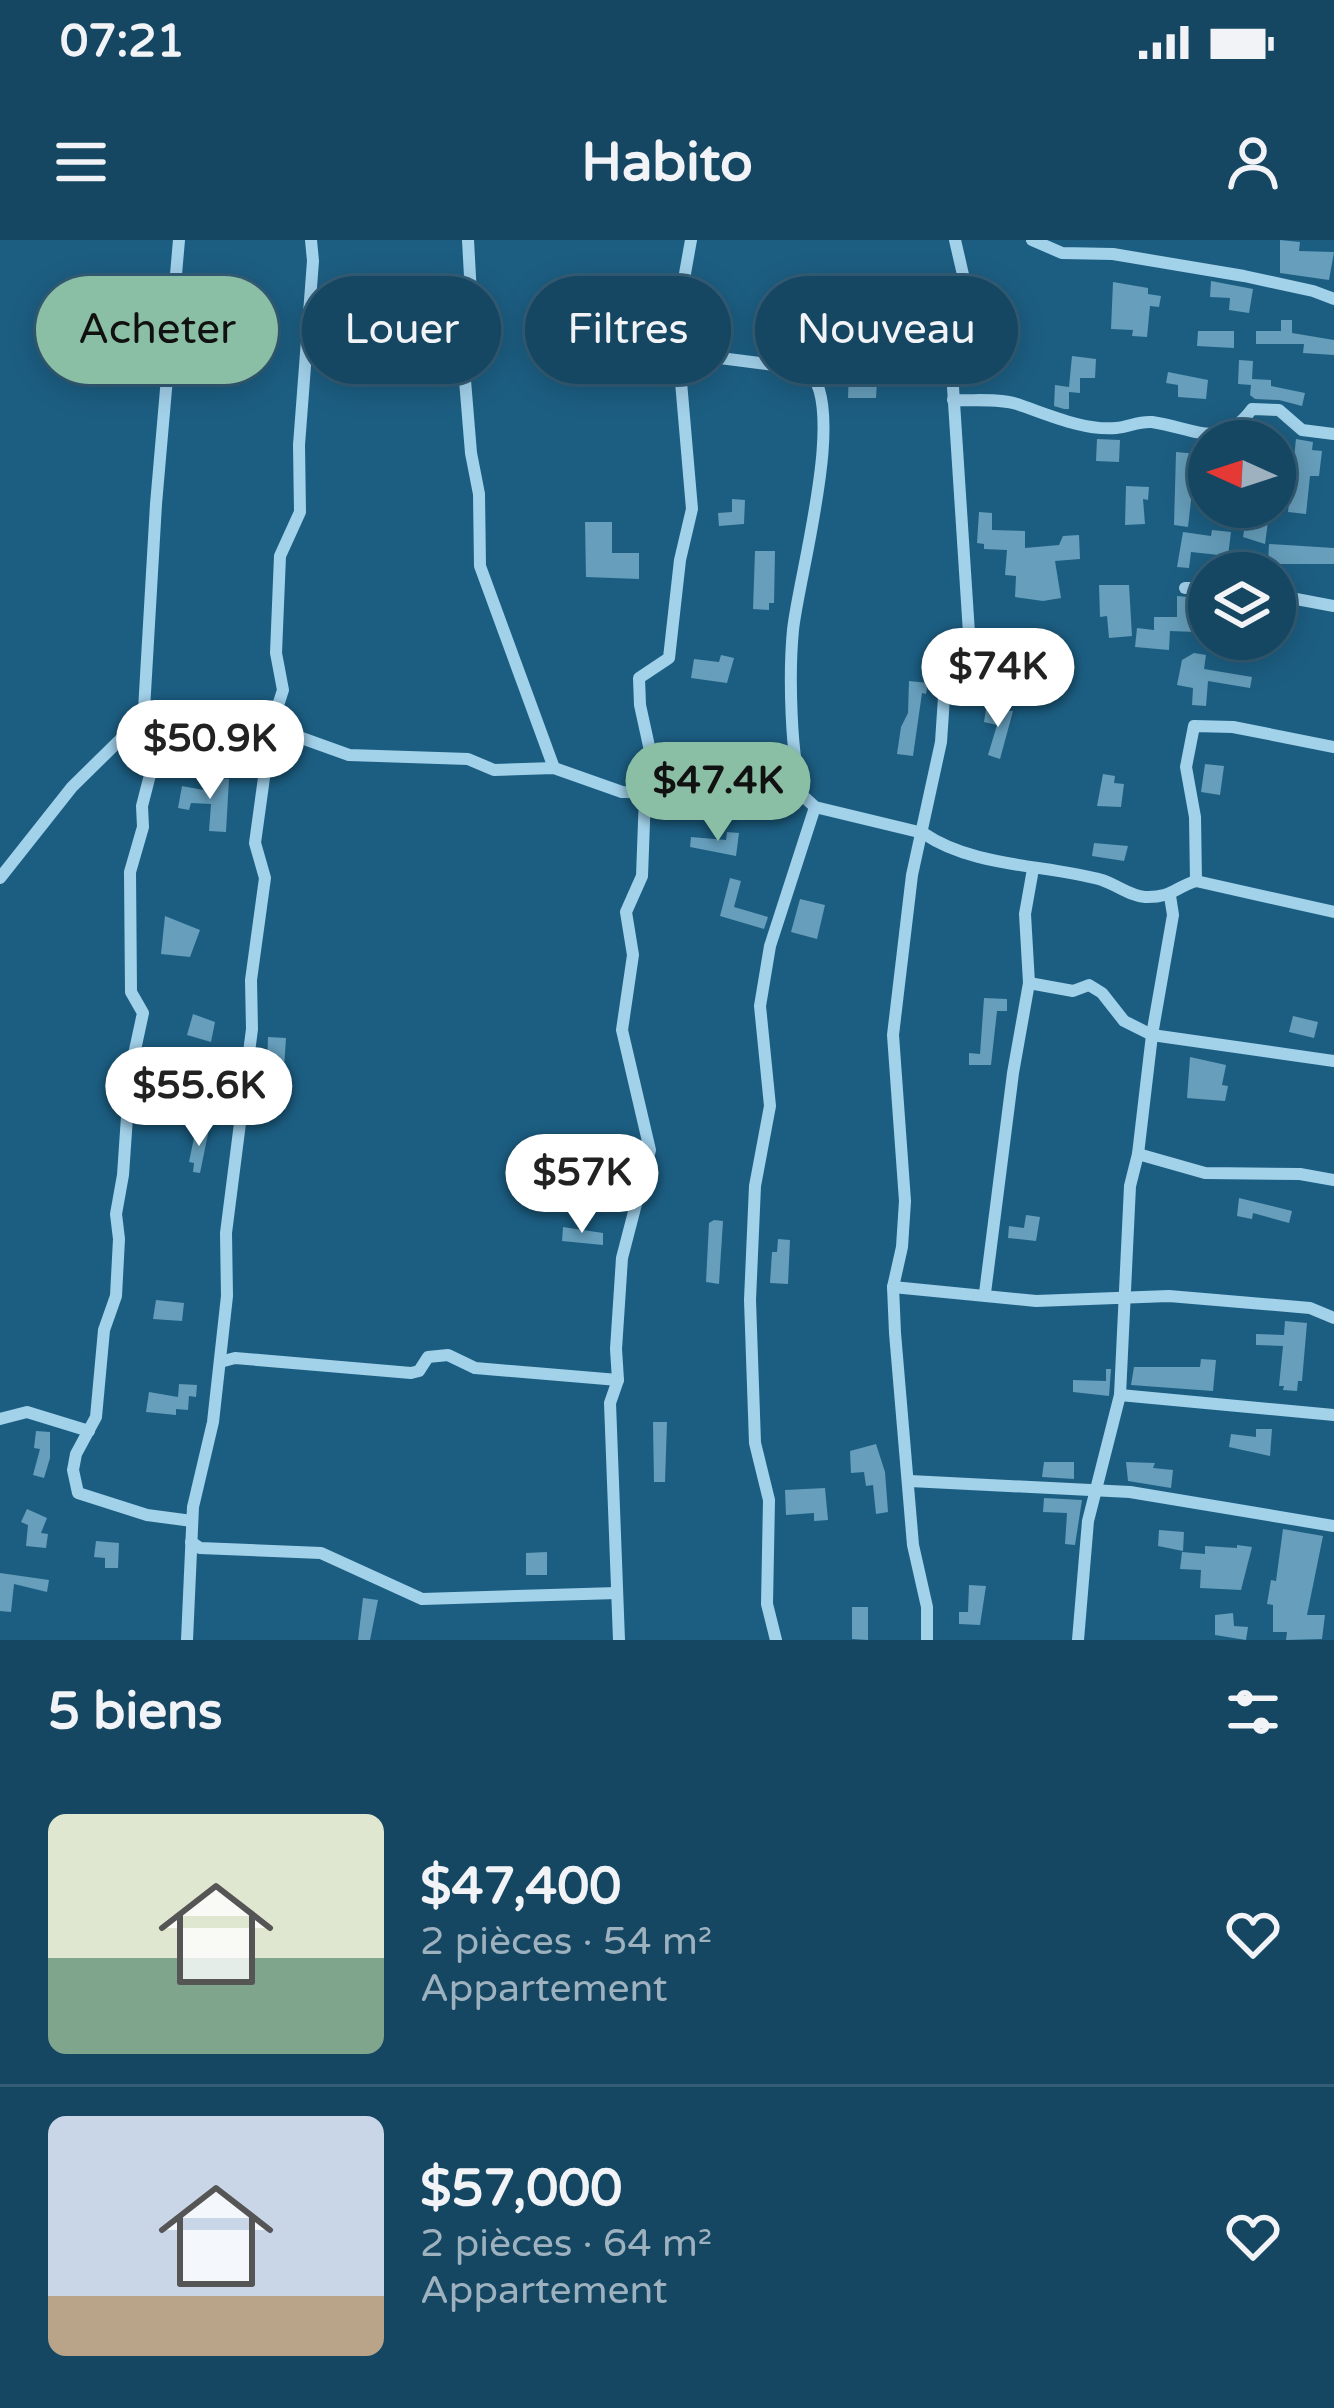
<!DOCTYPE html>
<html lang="fr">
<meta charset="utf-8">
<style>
:root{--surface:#154662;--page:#1e4d68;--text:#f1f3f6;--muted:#9db1be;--line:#345e77;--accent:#8abfa5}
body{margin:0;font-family:"Varela Round",sans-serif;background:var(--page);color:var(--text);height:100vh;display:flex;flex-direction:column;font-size:45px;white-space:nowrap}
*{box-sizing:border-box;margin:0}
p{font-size:39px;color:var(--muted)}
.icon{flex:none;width:66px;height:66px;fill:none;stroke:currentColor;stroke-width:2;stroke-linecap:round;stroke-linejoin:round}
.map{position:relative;height:1400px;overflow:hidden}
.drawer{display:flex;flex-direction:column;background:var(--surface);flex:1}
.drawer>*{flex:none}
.banner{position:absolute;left:36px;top:36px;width:1263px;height:108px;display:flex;gap:24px}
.needle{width:78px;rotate:273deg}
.buttons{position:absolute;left:1188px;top:180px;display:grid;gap:24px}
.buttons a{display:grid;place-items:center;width:108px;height:108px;border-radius:50%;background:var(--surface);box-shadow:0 6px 30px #0003,0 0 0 3px var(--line);font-size:60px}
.price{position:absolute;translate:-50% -102px;padding:0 27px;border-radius:42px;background:#fff;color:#222;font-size:39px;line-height:78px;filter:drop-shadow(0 3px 6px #0008)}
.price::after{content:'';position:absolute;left:50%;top:72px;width:36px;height:27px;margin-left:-18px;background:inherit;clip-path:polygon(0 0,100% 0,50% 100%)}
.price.current{background:var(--accent);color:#111}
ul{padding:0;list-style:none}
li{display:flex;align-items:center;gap:36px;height:300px;padding:0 48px}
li+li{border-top:3px solid var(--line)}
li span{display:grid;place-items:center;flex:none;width:336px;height:240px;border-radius:18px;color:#555}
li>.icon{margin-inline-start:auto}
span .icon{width:144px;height:144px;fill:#fffc;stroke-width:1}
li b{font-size:51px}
h2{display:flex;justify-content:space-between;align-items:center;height:144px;padding:0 48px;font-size:51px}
.pill{padding:0 42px;border-radius:54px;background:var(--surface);box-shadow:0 6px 30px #0003,0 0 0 3px var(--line);font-size:42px;line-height:108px}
.pill.current{background:var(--accent);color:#111}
.status{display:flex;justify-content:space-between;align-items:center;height:84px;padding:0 60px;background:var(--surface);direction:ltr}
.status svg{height:33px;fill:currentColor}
header{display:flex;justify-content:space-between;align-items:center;height:156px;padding:0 48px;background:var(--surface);font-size:54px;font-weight:700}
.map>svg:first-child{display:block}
</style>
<div class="status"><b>07:21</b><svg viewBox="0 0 49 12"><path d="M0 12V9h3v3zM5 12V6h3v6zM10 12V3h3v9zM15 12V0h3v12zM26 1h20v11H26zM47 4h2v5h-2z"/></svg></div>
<header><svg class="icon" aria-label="menu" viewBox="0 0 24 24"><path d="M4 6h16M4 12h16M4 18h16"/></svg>Habito<svg class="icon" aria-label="person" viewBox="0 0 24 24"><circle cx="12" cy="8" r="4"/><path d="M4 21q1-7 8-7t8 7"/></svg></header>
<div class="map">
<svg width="1334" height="1400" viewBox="0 0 1334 1400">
<rect width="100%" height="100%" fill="#1c5e82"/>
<g fill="#669ebb">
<path d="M1280,0L1300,2L1299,11L1334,12L1329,40L1280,33Z"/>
<path d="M1211,41L1253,49L1249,73L1229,70L1230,58L1210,57Z"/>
<path d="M1113,42L1148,48V54L1161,56L1159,67L1150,66L1147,97L1132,96L1133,90L1111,89Z"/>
<path d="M869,69H880L879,78L907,77V99L878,98V102L861,99V85L869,84Z"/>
<path d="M1281,80H1292V93L1334,100V115L1303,113L1304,104H1256V91H1281Z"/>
<path d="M1198,91H1234V108L1197,106Z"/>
<path d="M1072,116L1096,119L1095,138H1080V153L1069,152V169H1064L1054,166L1055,145L1069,147Z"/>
<path d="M1239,120L1253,121L1252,139L1271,140V146L1305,153L1302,166L1279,160L1255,159L1250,155L1251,145L1238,144Z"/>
<path d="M849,131H863V140L877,141L876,158H848Z"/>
<path d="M1168,132L1208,140L1206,159L1178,157V145L1166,143Z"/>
<path d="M1097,199L1120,200L1119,222L1096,221Z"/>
<path d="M1296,199L1313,202L1312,210L1322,211L1319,236H1310L1306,274L1288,272Z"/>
<path d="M1176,212L1197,214L1196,224L1209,225V244L1193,243L1188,287L1174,285Z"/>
<path d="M1126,246L1149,247L1148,260L1143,259L1145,284L1125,285Z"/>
<path d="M732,259L745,260L744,284L719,286L718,273L732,272Z"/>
<path d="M1258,267H1270L1265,304L1243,297L1245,284L1258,286Z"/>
<path d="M979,272L992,273V290L1025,291V308L1059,305L1063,296L1079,295L1080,319L1055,321L1061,358L1043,361L1015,357L1016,336L1005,335L1007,310L984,309V304L977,303Z"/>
<path d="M585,282H612V313H639V339L586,337Z"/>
<path d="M1212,290L1231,292L1228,316L1191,312L1189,328L1177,327L1183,292L1211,296Z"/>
<path d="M1269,304L1334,308V324H1268Z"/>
<path d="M755,311H775L774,363H769V370L753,369Z"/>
<path d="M1099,345H1129L1132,396L1109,398L1107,376L1100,377Z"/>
<path d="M1177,356L1209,359V385L1196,384V392L1170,391L1169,410L1135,407L1137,388L1154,390V377H1177Z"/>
<path d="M1194,413L1206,415L1204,429L1252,437L1250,448L1208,441L1206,466L1192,465L1193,448L1177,445L1182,420Z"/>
<path d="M721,415L734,418L727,443L691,438L694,419L719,422Z"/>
<path d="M909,441L928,443L926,454L922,453L913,516L897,514L901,487L908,473Z"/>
<path d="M986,469L1013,471L1000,519L988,515L997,485L984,482Z"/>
<path d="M1205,524L1224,526L1220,555L1201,552Z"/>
<path d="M1103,534L1115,536L1114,543L1124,544L1121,567L1097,566Z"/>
<path d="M210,537L229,539L226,592L209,591L211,564L191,563L189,570L178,568L182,546L209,551Z"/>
<path d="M727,592L739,593L736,616L690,607L691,597L726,600Z"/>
<path d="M1094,603L1128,606L1124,621L1092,616Z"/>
<path d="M730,638L741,641L734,667L768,677L764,689L720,676Z"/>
<path d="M800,659L825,665L817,699L791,692Z"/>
<path d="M165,676L200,690L190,717L161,714Z"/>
<path d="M984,758L1007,759V771H997L991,825H969V813L980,814Z"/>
<path d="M193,774L215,782L211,802L187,795Z"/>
<path d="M1293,776L1318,782L1314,798L1289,792Z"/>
<path d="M268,797L286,798L284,828L267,827Z"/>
<path d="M1190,817L1226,825L1222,845L1228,846L1225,861L1187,858Z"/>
<path d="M196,888L209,889L200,933L193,932L194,923L189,922Z"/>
<path d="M1239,958L1292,971L1289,983L1253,973L1252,979L1237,976Z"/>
<path d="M1026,975L1040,977L1036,1001L1008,998L1009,986L1024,988Z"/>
<path d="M714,980L723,981L719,1044L706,1042L709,983Z"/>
<path d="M563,987L603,993V1005L562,1001Z"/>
<path d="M778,999L790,1000L788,1044L770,1043L772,1012H777Z"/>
<path d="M156,1060L184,1063L182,1081L153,1079Z"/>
<path d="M1285,1081L1307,1083L1302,1141H1298L1297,1151L1283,1150L1284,1146H1279L1283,1106L1256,1105V1094L1284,1095Z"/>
<path d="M1201,1119L1216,1120L1213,1151L1131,1145L1134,1127H1200Z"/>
<path d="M1106,1129H1111L1109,1156L1073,1152V1140L1106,1141Z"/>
<path d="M179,1144L197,1145L196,1157L189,1156L188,1170L176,1169V1175L146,1172L149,1152L178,1157Z"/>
<path d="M653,1182H667L665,1242H654Z"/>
<path d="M1256,1189H1272L1270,1216L1229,1207L1231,1194L1256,1197Z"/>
<path d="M36,1191L50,1192V1218L44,1238L33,1235L40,1209L34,1208Z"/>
<path d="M876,1204L885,1232L888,1272L876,1274L873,1245L866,1246L864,1232L851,1233L850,1211Z"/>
<path d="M1044,1222H1074V1239L1042,1237Z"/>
<path d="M1126,1222L1155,1223L1153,1228L1173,1230L1171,1248L1128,1241Z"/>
<path d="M825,1248L828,1280L814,1281V1273L786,1275L785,1250Z"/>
<path d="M1044,1258L1082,1260L1075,1305L1065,1304L1067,1273L1043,1272Z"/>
<path d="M27,1269L47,1278L41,1293L48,1294L46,1308L26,1306L28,1285L21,1282Z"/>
<path d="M1283,1289L1323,1296L1307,1375H1325L1322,1399L1286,1400L1287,1392H1273V1365L1267,1364L1271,1340L1276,1341Z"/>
<path d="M1159,1290L1184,1292L1183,1311L1158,1306Z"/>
<path d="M96,1301L119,1303L118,1328H105V1318L94,1317Z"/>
<path d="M1237,1305L1252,1307L1241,1350L1200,1348L1201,1330L1180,1329L1182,1312L1205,1314V1306L1237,1308Z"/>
<path d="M547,1312V1335H526V1313Z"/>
<path d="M0,1333L49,1340L47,1352L14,1344L11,1372L0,1371Z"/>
<path d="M969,1345L986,1346L980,1385L959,1384V1372H968Z"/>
<path d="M363,1358L378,1360L370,1400H358Z"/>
<path d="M852,1367H868V1400L852,1399Z"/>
<path d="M1233,1373L1234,1386L1248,1387L1246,1400L1215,1395V1375Z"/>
</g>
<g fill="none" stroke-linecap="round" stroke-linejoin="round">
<g stroke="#a2d1ea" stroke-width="12">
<path d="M468,0L471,55L463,116L471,213L479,254L480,326L554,528"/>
<path d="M1032,0L1062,13L1113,14L1244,36L1313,51L1334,59"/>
<path d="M681,113L806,129C850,160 798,338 793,390C789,431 790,518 803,556"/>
<path d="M953,160C973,161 999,158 1017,164C1047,174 1084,191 1116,188C1129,187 1138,181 1152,182C1194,188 1221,211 1252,169L1279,170L1302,190L1334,194"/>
<path d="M1185,348H1209"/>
<path d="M1275,355L1334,366"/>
<path d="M144,470L151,531L142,566L143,587L130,632L131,752L143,773L130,833L123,935L116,974L119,999L116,1056L104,1090L96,1177L76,1214L73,1230L78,1253L147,1275L192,1281"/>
<path d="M271,487L349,515L468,519L494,530L554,528L622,552L732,553L770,563L803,556L815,567L923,593C974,628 1045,624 1102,640C1117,645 1130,656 1145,657C1171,658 1174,648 1196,641L1195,577L1186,527L1194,486L1233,487L1334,507"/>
<path d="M0,638L72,547L133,487L144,470L156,264L179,0"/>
<path d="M1196,641L1334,672"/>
<path d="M1029,743L1073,751L1089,745L1102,753L1124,781L1152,795L1334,821"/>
<path d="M1138,914L1205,933L1300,934L1334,940"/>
<path d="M893,1047L1036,1061L1169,1056L1310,1068L1334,1078"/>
<path d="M985,1053L1013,833L1029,743L1025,674L1033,629"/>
<path d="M220,1122L235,1118L411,1133L419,1131L428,1117L448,1115L475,1128L618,1140"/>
<path d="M1120,1155L1334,1175"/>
<path d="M0,1179L27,1172L89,1191"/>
<path d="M910,1241L1130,1252L1334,1286"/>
<path d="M191,1302L200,1308L321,1313L422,1359L617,1353"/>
<path d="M187,1400L193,1267L213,1182L227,1056L226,993L252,789L251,740L265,638L255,603L271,487L283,450L276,413L280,316L300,272L299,205L313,21L311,0"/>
<path d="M619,1400L610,1163L618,1140L616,1109L622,1018L650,910L622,790L633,715L626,672L642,636L645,555L654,529L640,465L639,438L669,418L680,320L692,269L676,84L691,0"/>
<path d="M776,1400L767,1364L769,1260L755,1203L750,1060L755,946L770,866L760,766L770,706L815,567"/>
<path d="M927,1400V1367L913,1305L895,1093L893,1047L902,1007L905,961L893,795L912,635L941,502L944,457L969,393L950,101L967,52L955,0"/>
<path d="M1078,1400L1088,1281L1120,1155L1130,946L1138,914L1152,795L1173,675L1170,656"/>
</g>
</g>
</svg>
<div class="buttons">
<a><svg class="needle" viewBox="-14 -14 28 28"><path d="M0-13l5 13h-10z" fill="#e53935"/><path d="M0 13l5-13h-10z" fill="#9db1be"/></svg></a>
<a><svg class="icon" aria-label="layers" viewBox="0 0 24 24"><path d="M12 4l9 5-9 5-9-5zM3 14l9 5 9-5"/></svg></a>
</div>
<b class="price" style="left:998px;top:490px">$74K</b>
<b class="price" style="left:210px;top:562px">$50.9K</b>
<b class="price current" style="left:718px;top:604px">$47.4K</b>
<b class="price" style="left:199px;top:909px">$55.6K</b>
<b class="price" style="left:582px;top:996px">$57K</b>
<div class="banner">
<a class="pill current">Acheter</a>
<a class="pill">Louer</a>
<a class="pill">Filtres</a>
<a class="pill">Nouveau</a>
</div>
</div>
<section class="drawer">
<h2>5 biens<svg class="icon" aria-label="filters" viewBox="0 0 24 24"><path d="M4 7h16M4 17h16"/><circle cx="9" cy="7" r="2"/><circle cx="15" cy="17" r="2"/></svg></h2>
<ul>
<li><span style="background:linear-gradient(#dfe7d0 60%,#7fa58c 0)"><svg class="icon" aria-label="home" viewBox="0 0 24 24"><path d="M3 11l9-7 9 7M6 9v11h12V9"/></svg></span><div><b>$47,400</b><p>2 pièces · 54 m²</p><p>Appartement</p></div><svg class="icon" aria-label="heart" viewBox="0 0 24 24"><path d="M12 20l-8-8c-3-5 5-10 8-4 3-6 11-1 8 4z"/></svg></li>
<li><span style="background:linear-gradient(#c9d6e8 75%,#b9a48a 0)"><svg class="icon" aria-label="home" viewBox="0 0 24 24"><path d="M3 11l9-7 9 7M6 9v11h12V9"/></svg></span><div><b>$57,000</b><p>2 pièces · 64 m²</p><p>Appartement</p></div><svg class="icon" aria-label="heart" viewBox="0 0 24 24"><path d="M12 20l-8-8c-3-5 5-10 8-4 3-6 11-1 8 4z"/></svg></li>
</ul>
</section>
